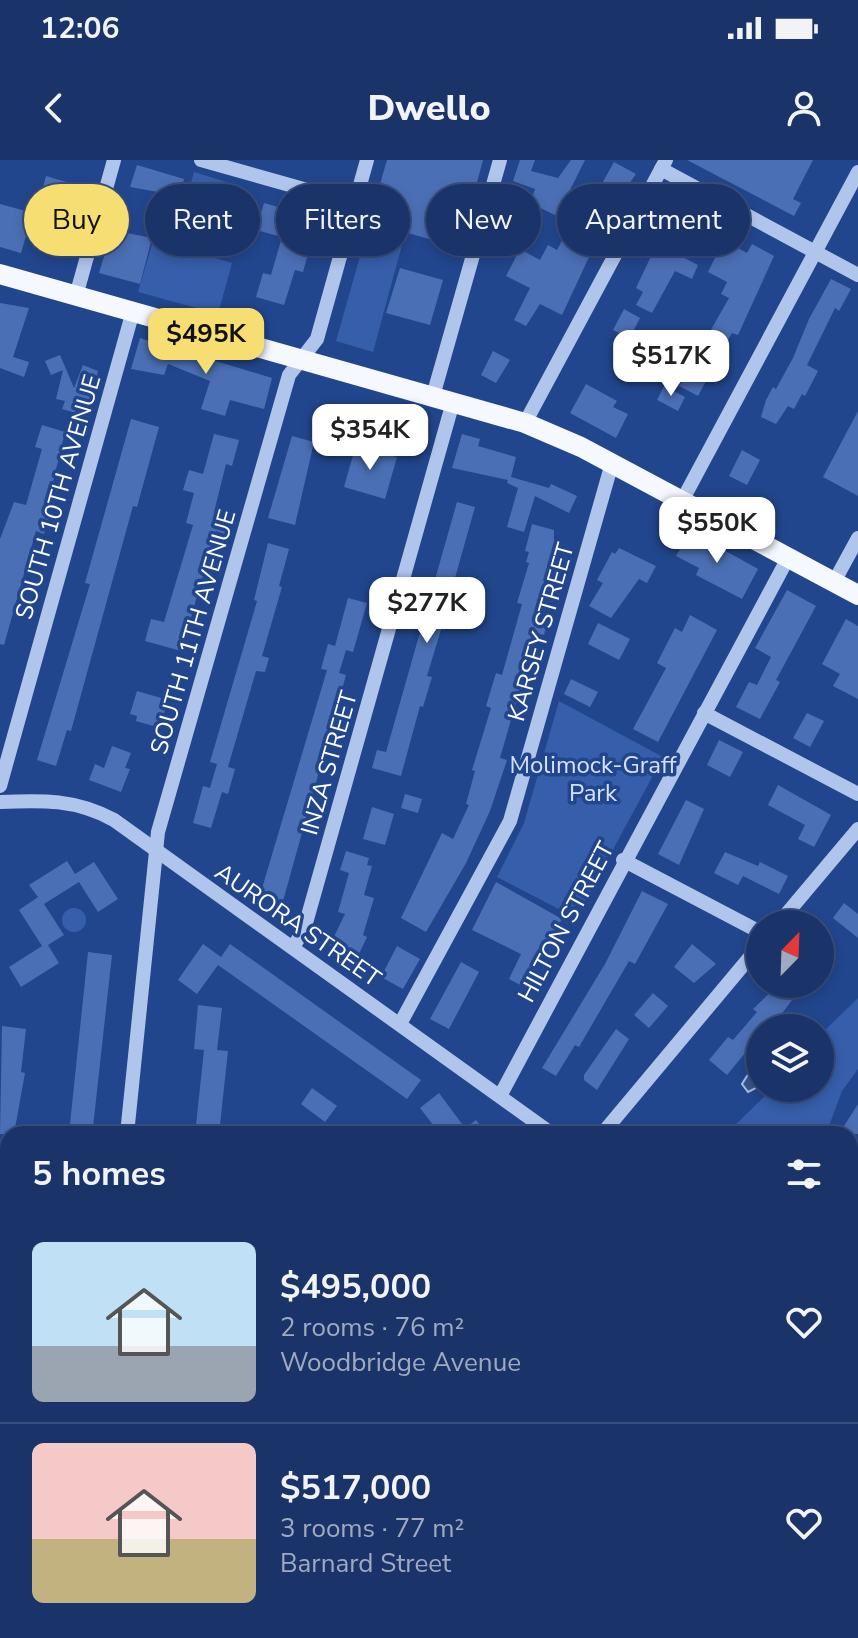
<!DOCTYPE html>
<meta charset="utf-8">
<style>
:root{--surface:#1a346a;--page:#273f72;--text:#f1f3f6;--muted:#9faac1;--line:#384f7e;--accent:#f7de72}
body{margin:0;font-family:"Nunito Sans",sans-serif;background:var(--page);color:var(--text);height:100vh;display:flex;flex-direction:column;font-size:30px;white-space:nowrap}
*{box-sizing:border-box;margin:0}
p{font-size:26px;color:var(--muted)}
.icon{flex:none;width:44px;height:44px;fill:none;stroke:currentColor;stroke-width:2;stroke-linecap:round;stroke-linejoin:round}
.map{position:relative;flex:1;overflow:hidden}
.drawer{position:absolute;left:0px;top:966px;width:858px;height:512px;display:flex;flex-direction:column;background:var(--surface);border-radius:24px 24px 0 0;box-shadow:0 4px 12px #0003,0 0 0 2px var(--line)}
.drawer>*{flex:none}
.banner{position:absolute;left:24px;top:24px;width:810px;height:72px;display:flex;gap:16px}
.needle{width:52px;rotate:23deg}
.buttons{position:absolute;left:746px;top:750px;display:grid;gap:16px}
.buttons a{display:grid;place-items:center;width:88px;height:88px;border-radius:50%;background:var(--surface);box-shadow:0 4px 12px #0003,0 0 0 2px var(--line);font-size:40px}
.price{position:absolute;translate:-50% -68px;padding:0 18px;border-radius:16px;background:#fff;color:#222;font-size:26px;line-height:52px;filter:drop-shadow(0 2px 4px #0008)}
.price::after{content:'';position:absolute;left:50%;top:48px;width:24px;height:18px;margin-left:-12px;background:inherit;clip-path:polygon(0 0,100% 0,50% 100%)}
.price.current{background:var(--accent);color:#111}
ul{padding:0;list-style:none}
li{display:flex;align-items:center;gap:24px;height:200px;padding:0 32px}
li+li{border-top:2px solid var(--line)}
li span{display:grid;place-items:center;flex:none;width:224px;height:160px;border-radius:12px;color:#555}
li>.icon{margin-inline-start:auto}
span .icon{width:96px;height:96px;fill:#fffc;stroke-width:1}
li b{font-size:34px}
h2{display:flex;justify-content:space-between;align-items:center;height:96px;padding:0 32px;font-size:34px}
.tag{padding:0 28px;border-radius:36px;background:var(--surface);box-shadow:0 4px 12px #0003,0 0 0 2px var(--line);font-size:28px;line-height:72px}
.tag.current{background:var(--accent);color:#111}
.status{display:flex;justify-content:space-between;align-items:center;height:56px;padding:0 40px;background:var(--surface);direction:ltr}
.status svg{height:22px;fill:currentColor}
header{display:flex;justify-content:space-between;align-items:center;height:104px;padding:0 32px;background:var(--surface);font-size:36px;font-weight:800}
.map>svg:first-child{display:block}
</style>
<div class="status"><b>12:06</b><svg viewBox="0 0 49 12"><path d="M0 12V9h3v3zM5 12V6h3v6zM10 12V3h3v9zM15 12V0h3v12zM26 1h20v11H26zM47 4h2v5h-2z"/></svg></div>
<header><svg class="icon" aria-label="back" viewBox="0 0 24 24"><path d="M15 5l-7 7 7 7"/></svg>Dwello<svg class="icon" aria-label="person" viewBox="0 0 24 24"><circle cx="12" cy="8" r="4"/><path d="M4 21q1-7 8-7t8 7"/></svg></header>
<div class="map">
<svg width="858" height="1478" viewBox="0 0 858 1478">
<rect width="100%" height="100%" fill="#22468d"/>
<g fill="#365eaa">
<path d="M194,12L233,24L212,97L232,103L218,154L138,132L156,71L176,76Z"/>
<path d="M366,75L402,85L373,192L336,181Z"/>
<path d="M559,541L663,597L576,758L497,717L524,663Z"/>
<circle cx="74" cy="760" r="12"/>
<path d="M858,838V909L842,931L826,974H726L773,928H820V875Z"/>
</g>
<path fill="#3c5689" stroke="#a4bfec" stroke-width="2" d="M754,905L760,906V926L748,932L742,924Z"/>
<g fill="#4b6fb4">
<path d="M387,0H483L477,22L480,23L461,88L369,62Z"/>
<path d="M520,0H535L531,11L558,18L571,0H585L557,56L530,43L535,29L513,21Z"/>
<path d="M687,0H813L793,39L801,43L794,56Z"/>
<path d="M614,2L636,14L612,48L562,155L540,144L526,166L514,160L530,128L506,116L520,89L540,100L548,85L557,90L569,67L576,70Z"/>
<path d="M137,5L184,19L180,36L130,27Z"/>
<path d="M46,16L87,28L77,62L37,50Z"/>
<path d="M264,43L318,58L303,112L295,110L284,145L256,137L263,113L271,115L282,77L256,70Z"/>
<path d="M682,43L700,52L696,59L711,66L705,79L690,71L685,73L675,93L698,105L692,119L675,111L652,153L636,145L643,132L636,128L663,71L667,72Z"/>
<path d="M0,44L33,53L21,93L0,87Z"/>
<path d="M112,70L152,78L140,124L99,113Z"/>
<path d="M724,80L747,93L752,84L774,96L738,175L732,173L698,236L679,226L729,138L721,134L727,122L708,112Z"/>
<path d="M400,108L443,120L430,165L386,153Z"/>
<path d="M831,119L851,129L839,151L835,148L807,205L818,211L805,236L802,234L794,249L788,246L776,264L761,257L766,240L773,227L776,229L793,198L809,159Z"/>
<path d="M0,143L29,148L13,197L29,202L24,217L0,208Z"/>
<path d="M624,149L640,158L630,178L613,170Z"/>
<path d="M140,178L272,218L264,249L230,240L225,256L201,249L210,221L168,204L164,215L131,209Z"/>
<path d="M493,191L510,200L496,223L481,215Z"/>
<path d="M60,195L74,228L83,205L98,211L86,256L62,249L65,241L56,239L63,210L51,215L45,201Z"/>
<path d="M586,224L617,241L613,247L628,254L616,278L570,253Z"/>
<path d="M664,226L685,237L678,251L657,240Z"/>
<path d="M858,251V336L823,317Z"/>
<path d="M131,259L159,267L137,347L133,346L71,571L67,570L56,606L37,600L90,424L85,423Z"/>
<path d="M42,265L65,272L46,351L51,352L44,374L36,371L4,485L0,484V379L14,342L26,345L42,289L35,287Z"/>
<path d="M214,274L239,280L232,306L226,304L214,352L230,357L225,374L216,371L181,491L145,481L151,459L164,462L193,365L186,363L194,333L183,330L189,310L203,314Z"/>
<path d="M462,274L480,279L478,286L516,297L511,317L549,328L551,324L577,336L569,353L535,336L524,372L507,367L518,328L507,323L508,320L452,308Z"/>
<path d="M292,276L314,282L295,365L268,358Z"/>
<path d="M356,285L397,297L385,339L344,327Z"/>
<path d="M742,290L760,300L747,325L729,316Z"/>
<path d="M457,342L475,347L453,425L461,427L456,445L449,443L427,516L432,517L423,547L420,546L401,616L372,608L377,590L386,592Z"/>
<path d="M532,364L554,370V389L559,390L539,456L548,458L544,475L536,473L500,598L507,600L490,651L466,703L426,772L401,758L442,673L453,679L469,645L466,644L475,611L472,610L491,548L486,546L496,513L502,515L522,444L517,443L529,403L526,402L529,392L525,391Z"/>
<path d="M690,371L758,409L742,439L696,415L699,408L676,396Z"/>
<path d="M268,383L289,389L279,426L282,427L262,496L269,498L265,512L256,511L228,607L235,609L228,634L222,632L211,668L193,663L203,626L210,628L217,604L210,602L257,441L254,440Z"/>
<path d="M619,388L656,406L647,423L639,419L611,458L589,446L603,423L597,420L612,392L615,394Z"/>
<path d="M787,430L816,446L776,520L780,522L760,559L736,547L749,522L757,525L771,497L755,488Z"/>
<path d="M348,438L367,443L353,492L346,490L339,513L346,515L283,741L260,735L327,510L321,509L328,484L335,486Z"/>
<path d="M690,455L717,470L658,582L633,569L666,508L657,503L675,468L682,472Z"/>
<path d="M846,459L858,466V539L833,526L840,514L822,504Z"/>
<path d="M598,463L630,479L619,500L588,484Z"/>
<path d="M571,519L598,532L590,547L564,534Z"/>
<path d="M137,531L168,540L160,568L136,561L137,556L130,554Z"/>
<path d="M807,553L824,561L810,587L793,578Z"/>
<path d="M719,580L743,592L730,617L707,605Z"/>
<path d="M112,586L131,593L125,608L130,609L121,632L89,620L95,604L104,608Z"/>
<path d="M778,625L831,655L814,687L798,679L805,665L768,645Z"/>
<path d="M405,634L422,639L418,653L401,648Z"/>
<path d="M686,640L704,649L679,705L658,694Z"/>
<path d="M372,647L394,654L385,685L363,679Z"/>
<path d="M346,691L369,698L367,705L372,706L364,735L374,738L363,775L367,777L357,798L330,785L345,754L338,752L349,713L340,710Z"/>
<path d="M725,692L758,706L760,702L788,716L779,734L743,716L738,725L714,713Z"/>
<path d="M67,701L75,714L94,702L118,739L98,752L79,722L44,744L64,775L48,785L59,803L21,827L9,807L42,786L19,750L38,737L29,725Z"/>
<path d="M496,722L562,759L526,828L509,819L521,794L472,770Z"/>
<path d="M642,731L668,744L635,804L629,801L579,887L575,885L556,916L542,908L605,804Z"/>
<path d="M844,743L858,754V778L833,758Z"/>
<path d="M203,784L221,797L230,784L421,920L407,939L218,805L197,834L178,820Z"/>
<path d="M692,784L716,804L694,823L674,807Z"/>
<path d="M397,786L420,799L403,829L381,817Z"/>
<path d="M88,792L112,795L93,967L70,964Z"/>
<path d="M461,802L479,812L449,869L430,859Z"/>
<path d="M779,824H791L799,831L771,868H760V875L727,915L709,900L728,877L733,880L757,852L753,849Z"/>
<path d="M653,833L668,846L649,868L634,855Z"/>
<path d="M198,845L222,848L217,890L228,891L219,974H195L204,890L194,889Z"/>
<path d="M2,866L26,869L21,912L25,913L14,974H0Z"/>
<path d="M616,869L629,879L597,930L584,920V915Z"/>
<path d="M312,928L337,946L325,962L301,944Z"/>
<path d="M439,933L465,968L476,960L487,974H440L420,948Z"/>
<path d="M858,944V974H839Z"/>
</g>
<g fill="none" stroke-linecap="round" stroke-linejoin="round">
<g stroke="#b0c5eb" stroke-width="14">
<path d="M201,0L357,44"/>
<path d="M661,9L858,115"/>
<path d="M76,136L114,0"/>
<path d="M433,236L500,0"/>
<path d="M525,263L666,0"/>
<path d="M682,341L858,12"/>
<path d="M834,422L858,378"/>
<path d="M704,553L858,634"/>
<path d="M0,626L133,151"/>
<path d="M0,642C42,640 76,639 114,660L552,974"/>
<path d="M623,700L760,772"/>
<path d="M778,764L858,669"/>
<path d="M293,787L304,770L453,242"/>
<path d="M400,864L510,661L612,303"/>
<path d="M500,936L788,398"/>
<path d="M127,974L158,672L289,215L317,179L367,0"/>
<path d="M602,974L760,785"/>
<path d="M850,1071L858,1058"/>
<path d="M0,1216L8,1212"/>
<path d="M850,1226L858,1230"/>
<path d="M850,1403L858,1390"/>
<path d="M850,1428L858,1432"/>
<path d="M25,1478L31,1470"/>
<path d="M496,1478L502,1470"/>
<path d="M802,1478L807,1470"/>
</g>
<path stroke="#f5f8fe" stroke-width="20" d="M0,114L525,263L581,287L858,435"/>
</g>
<g text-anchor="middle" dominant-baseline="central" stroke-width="7" stroke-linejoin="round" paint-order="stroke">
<g font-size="24" fill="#fff" stroke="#22468d">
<text transform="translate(58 337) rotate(-74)">SOUTH 10TH AVENUE</text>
<text transform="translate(193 472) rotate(-74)">SOUTH 11TH AVENUE</text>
<text transform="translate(541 472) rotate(-74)">KARSEY STREET</text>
<text transform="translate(329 603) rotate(-74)">INZA STREET</text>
<text transform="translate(566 762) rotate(-62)">HILTON STREET</text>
<text transform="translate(298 765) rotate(35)">AURORA STREET</text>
</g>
<g font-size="24" fill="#d5e2f8" stroke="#22468d">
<text x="593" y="605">Molimock-Graff<tspan x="593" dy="28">Park</tspan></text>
</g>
</g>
</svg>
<div class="buttons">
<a><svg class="needle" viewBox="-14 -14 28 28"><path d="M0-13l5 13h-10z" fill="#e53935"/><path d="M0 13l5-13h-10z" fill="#9faac1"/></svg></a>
<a><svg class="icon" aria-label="layers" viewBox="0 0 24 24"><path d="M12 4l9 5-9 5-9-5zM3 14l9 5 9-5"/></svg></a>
</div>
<b class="price current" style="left:206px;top:216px">$495K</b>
<b class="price" style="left:671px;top:238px">$517K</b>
<b class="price" style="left:370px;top:312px">$354K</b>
<b class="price" style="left:717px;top:405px">$550K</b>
<b class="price" style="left:427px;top:485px">$277K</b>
<div class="banner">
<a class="tag current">Buy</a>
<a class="tag">Rent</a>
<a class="tag">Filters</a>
<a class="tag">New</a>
<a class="tag">Apartment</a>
</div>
<section class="drawer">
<h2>5 homes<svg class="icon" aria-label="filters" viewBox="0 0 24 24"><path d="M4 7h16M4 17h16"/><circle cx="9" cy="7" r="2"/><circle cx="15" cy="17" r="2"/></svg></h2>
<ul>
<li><span style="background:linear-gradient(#bfe0f5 65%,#9aa5b1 0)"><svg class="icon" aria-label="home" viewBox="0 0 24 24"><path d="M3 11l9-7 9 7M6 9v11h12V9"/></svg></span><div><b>$495,000</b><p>2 rooms · 76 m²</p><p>Woodbridge Avenue</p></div><svg class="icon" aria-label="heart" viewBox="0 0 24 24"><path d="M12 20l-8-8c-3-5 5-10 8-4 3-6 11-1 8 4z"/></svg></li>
<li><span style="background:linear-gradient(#f6c9c9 60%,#c2b280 0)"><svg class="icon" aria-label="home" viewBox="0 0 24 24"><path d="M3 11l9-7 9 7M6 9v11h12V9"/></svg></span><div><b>$517,000</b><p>3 rooms · 77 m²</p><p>Barnard Street</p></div><svg class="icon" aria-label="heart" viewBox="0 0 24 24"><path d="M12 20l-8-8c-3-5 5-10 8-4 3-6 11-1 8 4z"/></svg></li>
</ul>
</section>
</div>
